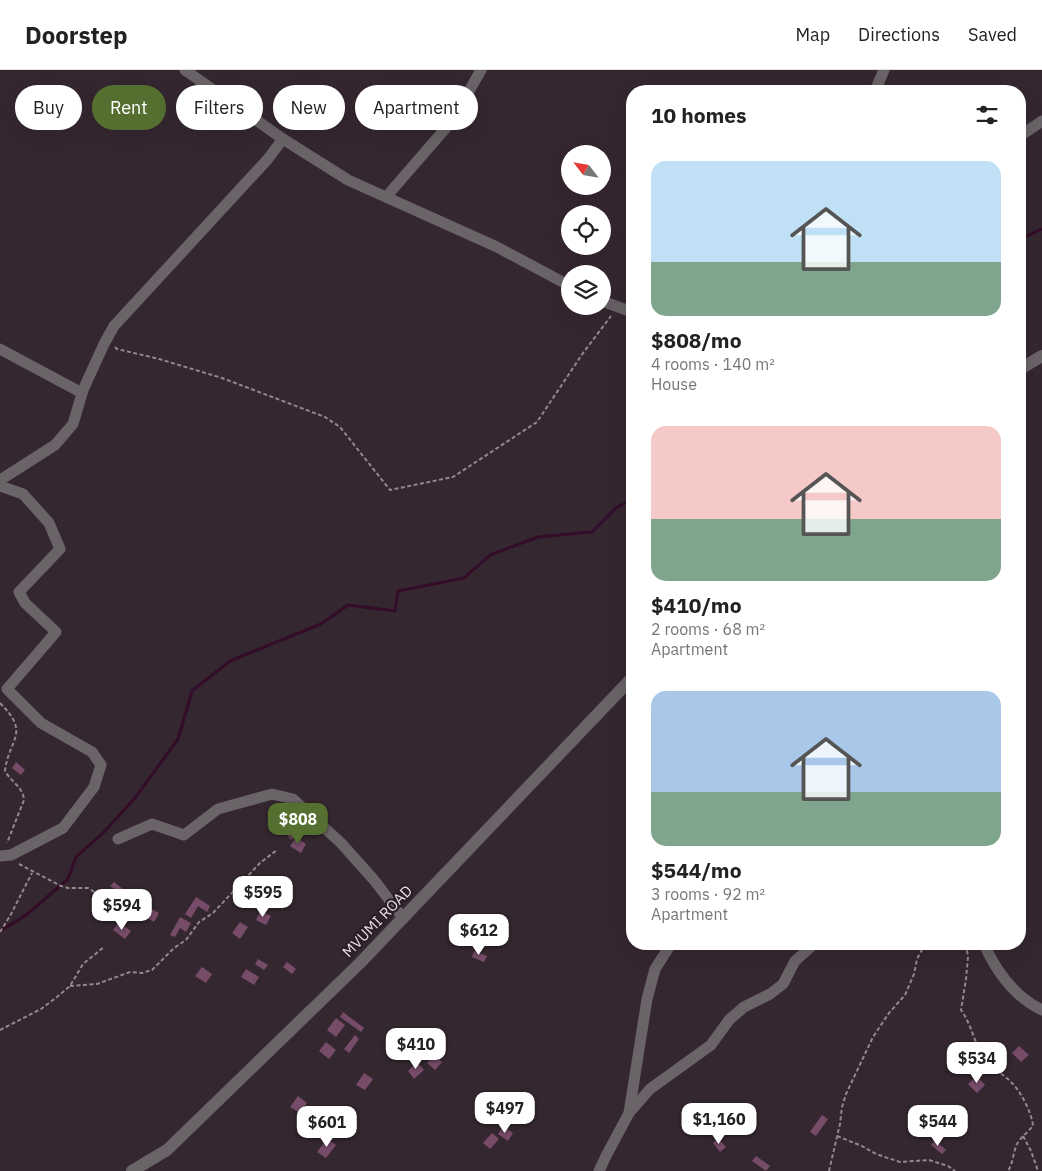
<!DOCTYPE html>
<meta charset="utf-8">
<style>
:root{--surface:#fff;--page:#f2f2f2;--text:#222;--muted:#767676;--line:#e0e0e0;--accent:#546f2f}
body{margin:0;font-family:"IBM Plex Sans",sans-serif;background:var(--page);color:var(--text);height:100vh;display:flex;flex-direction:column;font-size:19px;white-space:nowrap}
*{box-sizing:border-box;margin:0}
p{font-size:16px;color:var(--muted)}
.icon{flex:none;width:28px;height:28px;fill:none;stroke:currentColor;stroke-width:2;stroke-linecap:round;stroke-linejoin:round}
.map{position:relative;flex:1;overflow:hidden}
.sheet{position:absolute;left:626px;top:15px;width:400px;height:865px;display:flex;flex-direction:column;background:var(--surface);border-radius:20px;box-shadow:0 5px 20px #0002}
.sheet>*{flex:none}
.banner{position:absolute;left:15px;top:15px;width:475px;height:45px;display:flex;gap:10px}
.needle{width:32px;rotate:301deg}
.fabs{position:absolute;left:561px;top:75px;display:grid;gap:10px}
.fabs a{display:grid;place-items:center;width:50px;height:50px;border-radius:50%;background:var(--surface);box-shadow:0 5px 20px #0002;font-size:25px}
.price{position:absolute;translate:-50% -42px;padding:0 11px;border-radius:10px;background:#fff;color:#222;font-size:16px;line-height:32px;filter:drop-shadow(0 1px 2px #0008)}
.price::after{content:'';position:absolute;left:50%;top:30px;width:15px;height:11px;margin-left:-8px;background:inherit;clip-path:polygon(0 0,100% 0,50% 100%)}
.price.selected{background:var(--accent);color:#fff}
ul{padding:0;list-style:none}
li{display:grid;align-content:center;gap:10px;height:265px;padding:0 25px}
li span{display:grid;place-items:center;height:155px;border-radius:15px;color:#555}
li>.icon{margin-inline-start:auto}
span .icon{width:90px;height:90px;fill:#fffc;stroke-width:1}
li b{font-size:21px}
h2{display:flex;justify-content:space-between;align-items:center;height:60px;padding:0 25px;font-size:21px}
.chip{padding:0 18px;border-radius:22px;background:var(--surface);box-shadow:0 5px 20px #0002;font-size:18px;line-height:45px}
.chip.selected{background:var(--accent);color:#fff}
header{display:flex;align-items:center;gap:30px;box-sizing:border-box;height:70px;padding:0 25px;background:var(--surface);border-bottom:1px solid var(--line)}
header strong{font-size:24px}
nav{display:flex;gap:28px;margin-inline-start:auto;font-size:18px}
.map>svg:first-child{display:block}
</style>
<header>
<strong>Doorstep</strong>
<nav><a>Map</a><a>Directions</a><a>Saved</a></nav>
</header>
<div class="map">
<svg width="1042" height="1101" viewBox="0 0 1042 1101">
<rect width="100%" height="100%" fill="#352730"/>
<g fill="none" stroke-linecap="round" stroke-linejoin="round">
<g stroke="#320c28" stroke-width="3">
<path d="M1020,169L1042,159"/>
<path d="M0,861L25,846L68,809L76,787L104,762L135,728L178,669L192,621L230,591L321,554L348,535L395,541L398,521L464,508L490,485L538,467L592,462L616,438L632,429"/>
</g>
</g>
<g fill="#774c69">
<path d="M16,692L25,700L21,705L12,698Z"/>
<path d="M291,752L300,763L291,770L283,760Z"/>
<path d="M296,767L306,774L301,783L290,776Z"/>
<path d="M114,812L123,819L120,823L110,816Z"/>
<path d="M196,827L210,836L207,842L198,836L191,848L185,844Z"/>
<path d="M148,837L159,843L154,852L143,845Z"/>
<path d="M260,841L271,846L266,855L256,850Z"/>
<path d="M180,847L191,853L186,862L180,858L175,867L170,865Z"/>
<path d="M119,852L131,861L125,869L113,860Z"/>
<path d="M240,852L248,857L240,869L232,863Z"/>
<path d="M474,881L487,886L484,892L472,887Z"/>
<path d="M258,889L268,895L264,900L255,894Z"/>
<path d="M287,892L296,899L292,904L283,897Z"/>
<path d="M202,897L212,904L206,913L195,906Z"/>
<path d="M246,899L259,907L254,915L241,907Z"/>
<path d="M343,942L364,958L361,962L340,947Z"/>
<path d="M336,948L345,955L336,967L327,960Z"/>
<path d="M355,965L359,969L349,983L344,979Z"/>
<path d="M326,972L336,980L329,989L319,981Z"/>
<path d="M1019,976L1029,985L1021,992L1012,983Z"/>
<path d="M434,985L442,992L435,1000L427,993Z"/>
<path d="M417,992L424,1000L414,1009L408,1001Z"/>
<path d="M364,1003L373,1009L365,1020L356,1015Z"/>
<path d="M977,1006L985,1015L977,1023L968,1014Z"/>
<path d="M298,1026L307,1033L300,1043L290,1037Z"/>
<path d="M332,1045L337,1050L330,1057L325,1053Z"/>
<path d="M822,1045L828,1049L816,1066L810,1062Z"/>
<path d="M503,1056L513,1063L508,1071L498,1064Z"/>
<path d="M492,1063L499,1069L490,1079L483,1073Z"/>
<path d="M718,1068L726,1077L720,1082L713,1073Z"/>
<path d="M327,1069L336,1075L326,1088L317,1082Z"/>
<path d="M935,1070L946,1080L942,1084L931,1075Z"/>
<path d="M756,1086L770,1096L766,1101L752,1091Z"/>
</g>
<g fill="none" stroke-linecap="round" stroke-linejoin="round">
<g stroke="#93888e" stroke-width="2" stroke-dasharray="4 2.5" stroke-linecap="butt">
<path d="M115,277L117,279L159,289L222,308L325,347L340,357L390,420L453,407L537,352L583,283L611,246"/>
<path d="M0,633C31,664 9,668 5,701C11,712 23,717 24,730L7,773"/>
<path d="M19,794L61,816L68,818H88L118,837L137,843"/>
<path d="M0,862L10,846L32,803"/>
<path d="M966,874L968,887L966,909L961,940C972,955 974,974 985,989C992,999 1002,1003 1011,1012C1020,1020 1032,1043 1033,1056C1028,1062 1021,1067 1017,1074C1013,1083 1013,1093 1008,1101"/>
<path d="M70,916L97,914L130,902L142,903L152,900L174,878L186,870L199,852L213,843L260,793L277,780"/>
<path d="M0,960L41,939L57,927L70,916L83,894L104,877"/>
<path d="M837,1066L862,1076L876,1084L900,1092L929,1090L948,1096L955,1101"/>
<path d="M1023,1066L1031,1081L1038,1101"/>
<path d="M829,1101L840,1054L842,1037L846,1024L873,967L889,943L905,925L914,904L917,889L925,874"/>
</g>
<g stroke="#6a6368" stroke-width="11">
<path d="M185,0L283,69L348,110L497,177L570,216"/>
<path d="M875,21L884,0"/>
<path d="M1020,66L1042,51"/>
<path d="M386,127L452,51L481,0"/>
<path d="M602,231L632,242"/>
<path d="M0,279L82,323"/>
<path d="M0,410L55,375L73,354L83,320L104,274L114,256L267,90L283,69"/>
<path d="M0,416L23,424L49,453L60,479L19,522L25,533L56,562L7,619L41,653L92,682L101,695L94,717L63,758L11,785L0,786"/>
<path d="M118,769L152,754L184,765L218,739L272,724L293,729L341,773L374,810L403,848"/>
<path d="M984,874C996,901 1015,927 1042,940"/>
<path d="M629,1043L650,1019L711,975L729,950L744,937L770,924L783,914L795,891L814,874"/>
<path d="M599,1101L606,1086L629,1043L647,929L655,899L671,874"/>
</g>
<g stroke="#6a6368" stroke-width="12">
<path d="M1020,299L1042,286"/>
<path d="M132,1101L167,1080L360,893L632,608"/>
</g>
</g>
<g text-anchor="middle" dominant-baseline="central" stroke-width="4.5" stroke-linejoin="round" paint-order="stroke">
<g font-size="15" fill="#e8dfe4" stroke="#2b1e26">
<text transform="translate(377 851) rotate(-46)">MVUMI ROAD</text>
</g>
</g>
</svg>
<div class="fabs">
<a><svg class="needle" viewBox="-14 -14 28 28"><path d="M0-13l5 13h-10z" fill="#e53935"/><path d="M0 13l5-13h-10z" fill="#767676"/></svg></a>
<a><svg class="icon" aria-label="locate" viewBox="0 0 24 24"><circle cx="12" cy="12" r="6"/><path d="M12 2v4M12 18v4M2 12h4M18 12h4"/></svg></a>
<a><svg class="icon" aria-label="layers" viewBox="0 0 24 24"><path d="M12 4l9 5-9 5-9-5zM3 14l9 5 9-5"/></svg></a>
</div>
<b class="price selected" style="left:298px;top:775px">$808</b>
<b class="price" style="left:263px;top:848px">$595</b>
<b class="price" style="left:122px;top:861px">$594</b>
<b class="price" style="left:479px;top:886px">$612</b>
<b class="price" style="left:416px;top:1000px">$410</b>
<b class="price" style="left:977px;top:1014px">$534</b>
<b class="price" style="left:505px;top:1064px">$497</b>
<b class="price" style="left:719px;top:1075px">$1,160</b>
<b class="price" style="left:938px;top:1077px">$544</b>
<b class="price" style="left:327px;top:1078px">$601</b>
<div class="banner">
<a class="chip">Buy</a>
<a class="chip selected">Rent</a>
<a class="chip">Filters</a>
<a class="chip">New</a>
<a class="chip">Apartment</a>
</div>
<section class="sheet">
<h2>10 homes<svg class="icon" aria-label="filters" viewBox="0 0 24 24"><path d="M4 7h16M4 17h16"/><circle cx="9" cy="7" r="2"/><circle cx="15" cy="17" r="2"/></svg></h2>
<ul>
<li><span style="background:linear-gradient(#bfe0f5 65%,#7fa58c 0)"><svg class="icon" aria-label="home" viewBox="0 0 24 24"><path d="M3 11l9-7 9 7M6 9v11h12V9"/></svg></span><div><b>$808/mo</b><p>4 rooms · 140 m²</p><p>House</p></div></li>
<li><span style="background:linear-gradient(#f6c9c9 60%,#7fa58c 0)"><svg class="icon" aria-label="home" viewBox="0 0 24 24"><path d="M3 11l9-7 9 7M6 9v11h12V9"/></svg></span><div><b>$410/mo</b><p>2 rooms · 68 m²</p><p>Apartment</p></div></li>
<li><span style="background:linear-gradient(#a9c7e8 65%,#7fa58c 0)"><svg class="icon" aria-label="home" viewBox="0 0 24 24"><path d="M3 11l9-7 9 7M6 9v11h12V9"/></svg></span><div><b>$544/mo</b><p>3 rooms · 92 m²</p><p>Apartment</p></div></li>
</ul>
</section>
</div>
